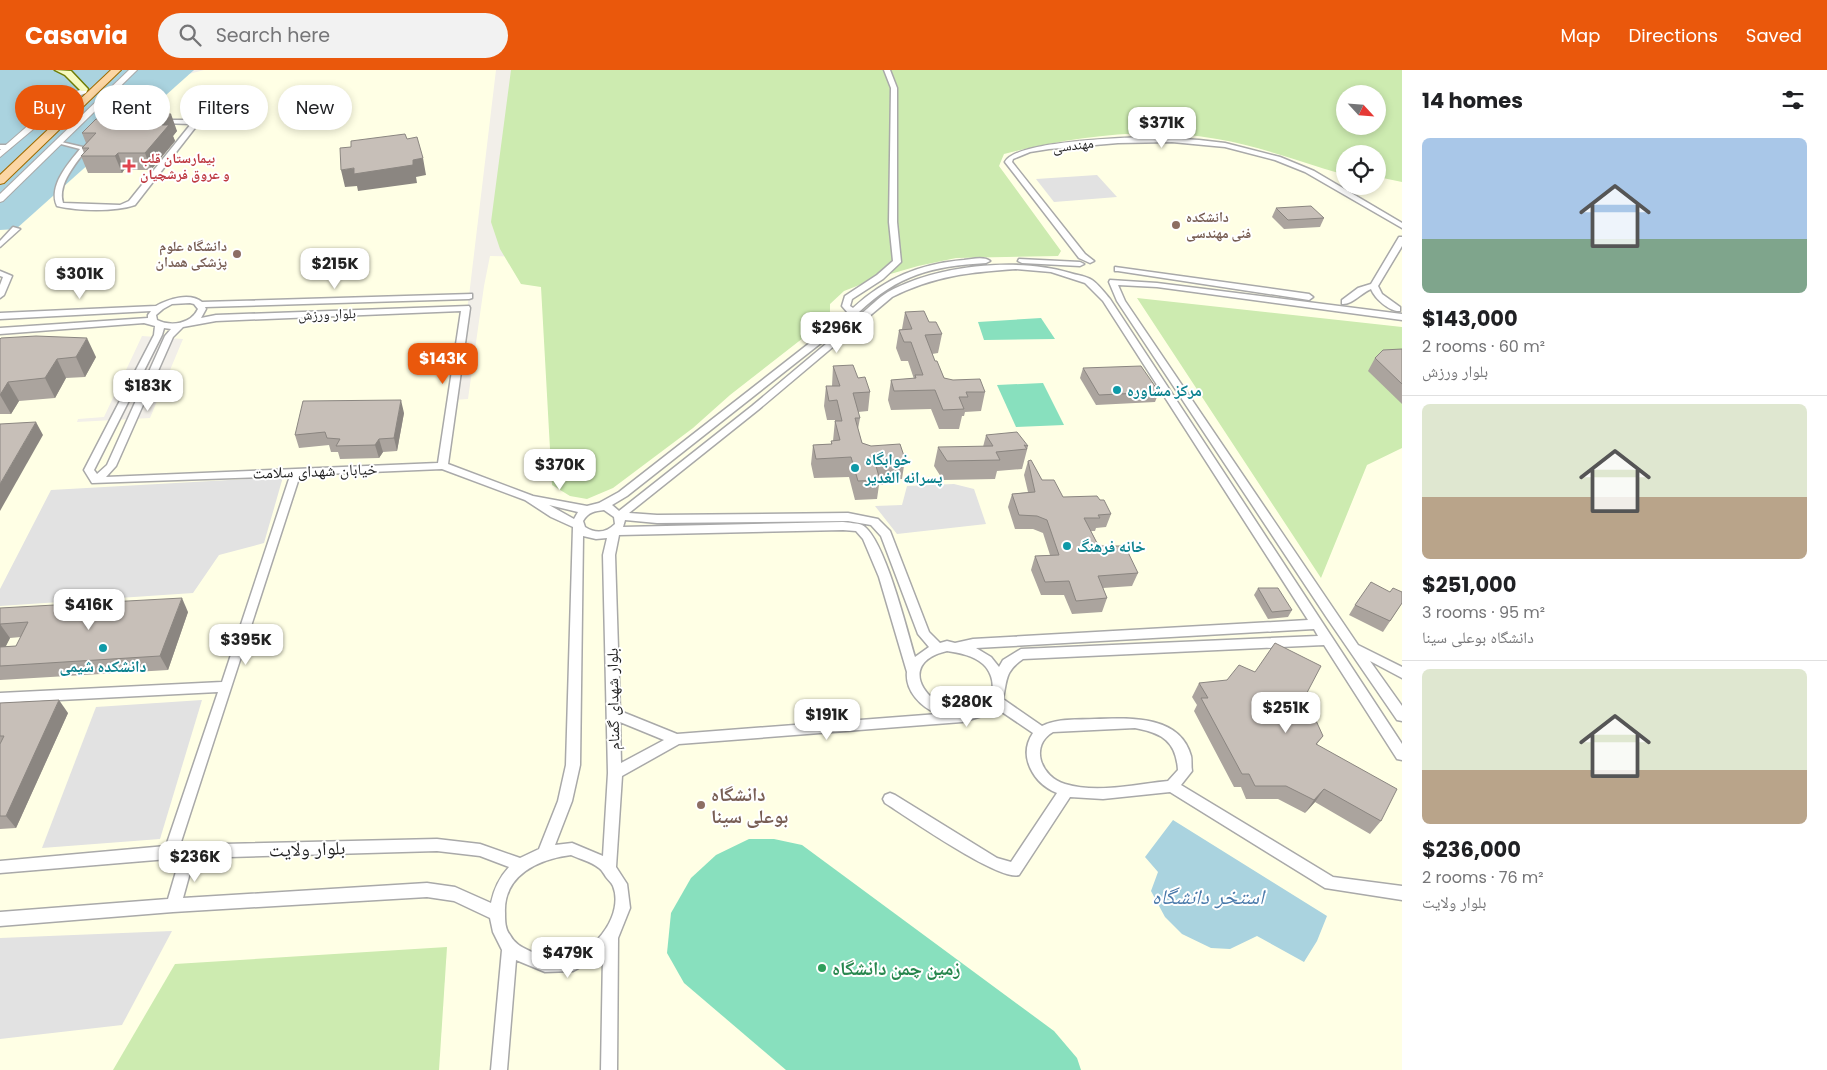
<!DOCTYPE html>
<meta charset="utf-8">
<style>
:root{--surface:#fff;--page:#f2f2f2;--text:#202124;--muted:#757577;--line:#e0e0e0;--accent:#ea580c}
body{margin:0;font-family:Poppins,"Noto Naskh Arabic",sans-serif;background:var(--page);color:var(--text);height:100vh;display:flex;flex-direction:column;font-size:19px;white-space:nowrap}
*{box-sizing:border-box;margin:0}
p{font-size:16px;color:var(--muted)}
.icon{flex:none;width:28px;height:28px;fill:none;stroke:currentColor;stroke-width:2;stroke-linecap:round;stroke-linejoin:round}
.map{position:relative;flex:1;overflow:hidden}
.sheet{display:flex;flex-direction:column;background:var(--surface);width:425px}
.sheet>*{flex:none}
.top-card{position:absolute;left:15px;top:15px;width:475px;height:45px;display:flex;gap:10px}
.needle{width:32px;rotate:116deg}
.buttons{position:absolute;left:1336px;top:15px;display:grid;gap:10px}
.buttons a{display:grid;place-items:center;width:50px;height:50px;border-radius:50%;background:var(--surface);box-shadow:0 2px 8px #0003;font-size:25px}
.price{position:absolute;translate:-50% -42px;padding:0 11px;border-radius:10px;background:#fff;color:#222;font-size:16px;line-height:32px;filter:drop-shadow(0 1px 2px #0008)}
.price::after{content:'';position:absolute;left:50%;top:30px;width:15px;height:11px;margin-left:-8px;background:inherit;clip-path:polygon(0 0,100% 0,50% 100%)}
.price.selected{background:var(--accent);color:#fff}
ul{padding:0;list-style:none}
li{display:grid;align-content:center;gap:10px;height:265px;padding:0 20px}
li+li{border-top:1px solid var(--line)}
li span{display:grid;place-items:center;height:155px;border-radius:8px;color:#555}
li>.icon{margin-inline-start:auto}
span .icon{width:90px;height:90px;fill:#fffc;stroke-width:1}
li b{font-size:21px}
h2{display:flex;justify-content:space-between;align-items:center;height:60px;padding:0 20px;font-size:21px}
.chip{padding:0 18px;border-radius:22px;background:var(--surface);box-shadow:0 2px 8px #0003;font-size:18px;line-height:45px}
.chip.selected{background:var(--accent);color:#fff}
header{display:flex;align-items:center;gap:30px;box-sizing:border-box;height:70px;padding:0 25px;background:var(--accent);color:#fff}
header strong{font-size:24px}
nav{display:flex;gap:28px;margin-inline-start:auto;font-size:18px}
.search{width:350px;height:45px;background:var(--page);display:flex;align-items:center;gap:12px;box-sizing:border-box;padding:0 18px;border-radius:28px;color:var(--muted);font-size:19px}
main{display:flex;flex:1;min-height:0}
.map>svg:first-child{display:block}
</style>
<header>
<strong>Casavia</strong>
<div class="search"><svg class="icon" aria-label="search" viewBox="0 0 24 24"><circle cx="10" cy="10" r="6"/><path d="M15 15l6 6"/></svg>Search here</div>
<nav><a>Map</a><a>Directions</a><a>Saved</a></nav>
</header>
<main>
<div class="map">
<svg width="1402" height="1000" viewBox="0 0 1402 1000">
<rect width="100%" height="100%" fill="#f2efe9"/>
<path fill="#ffffe5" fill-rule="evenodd" d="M204,0H496L469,226L453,330L468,329L484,216L490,186L555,188L947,110L1114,15L1402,0V1000H0V263L46,260L8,257L0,259V141L121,22ZM1345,24H1378V56H1345ZM1345,84H1378V116H1345ZM142,266L183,269L150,348L77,352L78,349L104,347Z"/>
<g fill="#cdebb0" fill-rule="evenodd">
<path d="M511,0H1402V112L1378,107V84H1345V104H1342C1301,92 1259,76 1217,69C1148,56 1071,67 1004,84L999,96L1061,181L1058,186L956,188L918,196L880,207L844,221L830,234V247L730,325L693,358L613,418L587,429L570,426L552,415L541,217L521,214L500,179L491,152ZM1345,24H1378V56H1345Z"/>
<path d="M1137,228L1402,257V378L1367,395L1321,508Z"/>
<path d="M447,877L439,1000H113L175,894Z"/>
</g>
<g fill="#88e0be">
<path d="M1041,248L1055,269L984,270L978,252Z"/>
<path d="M1043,313L1064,355L1016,357L997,315Z"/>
<path d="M749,769H774L802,775L1054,961L1077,988L1081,1000H786L684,913L667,883L671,843L691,808L716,785Z"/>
</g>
<g fill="#e2e2e2">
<path d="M1097,105L1117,127L1054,132L1036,109Z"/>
<path d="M283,407L264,473L219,485L193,523L0,536V519L51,420Z"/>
<path d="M954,414L974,419L986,454L897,464L875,436L902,435L907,416Z"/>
<path d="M202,630L160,769L42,778L96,637Z"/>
<path d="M172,861L122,955L0,969V868Z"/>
</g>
<g fill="#aad3df">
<path d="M0,0H194L16,159L0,160Z"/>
<path d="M1173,750L1327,846L1317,871L1304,892L1257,866L1230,879L1211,878L1182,864L1165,847L1151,821L1158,802L1145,787Z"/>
</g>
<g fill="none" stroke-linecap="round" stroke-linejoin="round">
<defs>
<g id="minor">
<path d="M884,0H890L897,18V152L901,192L883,209L852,229L850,236L853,238C886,208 919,194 964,190C972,189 984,186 990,191L986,193C932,196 898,205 859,242L861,244C870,237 878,228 888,222C937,195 1017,187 1070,203C1076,205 1086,206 1092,210C1098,214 1105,223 1110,229L1402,674V690L1397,689L1324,575L1023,589C1005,601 1007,610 1003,629L1042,656C1057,648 1077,650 1095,649C1127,648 1180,644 1191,686C1192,690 1191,696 1192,701L1181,715L1333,807L1402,816V830L1325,818L1170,722L1103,729L1070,727L1019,805C1000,812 907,747 885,733L883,729L885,725L890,723L895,725L997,788L1011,792L1057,723C1034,714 1017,686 1033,663L996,638L992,643L962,652L679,674L622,706L616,797L627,814L630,838L618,868L617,1000H601L603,885L573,901L545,902L516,890L507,1000H491L502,880L493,862L490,848L454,831L427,827L173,842L0,856V842L168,829L180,788L0,803V791L166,776L218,622L0,633V623L222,612L290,406L92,413L84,400L154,265L155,256L144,253L0,264V258L148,248V245L151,241L0,249V243L156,236C168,229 190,222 202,232L472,224V228L469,229L205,237L206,239L201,248L216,245L469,236L470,238L448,394L533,426L587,436L599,433L619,422L848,243L842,236L845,226L877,205L893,191L889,152L891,18ZM1016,199L1051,202L1085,213L1103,231L1308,550L973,569L955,573L947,571L940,573L929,562L890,461L878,449L848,443L657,445L629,443L758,340L892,227C933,206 971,202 1016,199ZM190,233L194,234L198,239C191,254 171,257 157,250L156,245L163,239L172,234ZM461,241L438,393L106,407L116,396L173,267L183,257L216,251ZM854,247L857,248L752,336L619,441L612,435L627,426ZM164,258L171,259L165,266L107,395L97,404L94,400L162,265ZM442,399L525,430L551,447L573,457L566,695L558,731L539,779L520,788L480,774L437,769L180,775L300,405ZM549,435L578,442L574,449ZM604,440L614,447L615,454C606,463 596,464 585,457L583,451C588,442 595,441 604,440ZM625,450L657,453L848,451L871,455L881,466L918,564L929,577L915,587C907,561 884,466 862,455C857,453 849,453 843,452L623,457ZM843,460L856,461L863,469L879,507L907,602C905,621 921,637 938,644L677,664L620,641L615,485L619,465ZM583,466L596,469L607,468L603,485L608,703L603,786L572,773L555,775L572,731L580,695ZM1314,559L1318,566L1021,579L1003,590L999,597L991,587L976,578ZM947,581C959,583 973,585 983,594C998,608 996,634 974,639C933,648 890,594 947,581ZM620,652L664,670L621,693ZM1135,658C1162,663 1176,671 1178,700L1168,711C1136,714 1097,724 1065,714C1041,707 1029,676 1053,662ZM437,781L480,786L509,797C499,808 494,819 491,833L455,817L427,813L183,828L194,788ZM571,785C580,789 592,792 599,798C602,800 604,804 606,807C608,810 612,813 613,816C624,843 597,880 571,886C558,889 545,888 534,883C524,878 515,875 510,865C505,859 505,851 505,843C503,805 539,789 571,785Z"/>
<path d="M159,50H193L198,54L135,135C115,142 78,141 57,136C48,116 68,94 80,79L57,73V71L87,78C77,93 57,113 63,133L120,135L129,131L191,54L161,53L159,52Z"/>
<path d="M1145,67L1199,70L1225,73L1280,87L1314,101L1402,153V158L1305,102L1275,90L1225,77L1172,72L1118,73L1049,79L1030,82L1013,89L1012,92L1085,184L1094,191L1090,193L1079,188L1005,92C1015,71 1120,68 1145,67Z"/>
<path d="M0,75H8L11,77L8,79H0Z"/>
<path d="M13,157L20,159L0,177V171Z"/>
<path d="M1399,167H1402V176L1378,216L1382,224L1400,237V241C1390,242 1375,229 1371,219C1361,223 1352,235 1342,234V230L1358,218L1371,214Z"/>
<path d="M1019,189L1080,192L1084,194L1080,196L1022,193L1018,191Z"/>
<path d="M1115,197L1309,224L1313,227L1309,230L1118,201H1115Z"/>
<path d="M0,201L12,206L4,225L0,228V215L3,207L0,206Z"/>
<path d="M1110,210L1157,213L1402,244V250L1157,217L1118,215L1125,231L1358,575L1402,597V608L1370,591L1402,636V651L1397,650L1327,548L1117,231L1109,212Z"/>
</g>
<g id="tertiary">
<path d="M129,0H137L3,131L0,132V124Z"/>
<path d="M83,19L87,21L86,23L68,30L0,87V80L62,26Z"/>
</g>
<path id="secondary" d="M55,0L71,1L88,19L87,21H81L65,5Z"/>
<path id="primary" d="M111,0H121L4,113L0,114V105Z"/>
</defs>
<use href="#minor" stroke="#a9a9a9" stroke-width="3"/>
<use href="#tertiary" stroke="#a9a9a9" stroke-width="2"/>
<use href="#secondary" stroke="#707d05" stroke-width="3"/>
<use href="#primary" stroke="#a06b00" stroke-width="2"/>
<use href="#minor" fill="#fff" fill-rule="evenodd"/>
<use href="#tertiary" fill="#fff" fill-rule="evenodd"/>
<use href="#secondary" fill="#f7fabf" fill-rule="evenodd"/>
<use href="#primary" fill="#fcd6a4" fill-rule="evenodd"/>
</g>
<g fill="#aba49e" fill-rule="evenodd">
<path d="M160,42V44L177,61L173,66L175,71L151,100H124L122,103H88L81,86L84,83L82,78L86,73L82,63L102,49Z"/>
<path d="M1276,138L1324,148L1320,157L1284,159L1272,147Z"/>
<path d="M905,242L929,252L942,264L938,283L932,284L935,291L944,308L985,322L981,341L965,342L964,346H962L959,359H939L931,339L891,340L888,330L891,310L914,309L908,291H901L896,278L899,260L902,259Z"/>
<path d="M0,269L96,287L85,307L66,308L55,328L19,331L11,344H0Z"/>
<path d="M1402,279V334L1368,301L1375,288Z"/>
<path d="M833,296L858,308L870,322L868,341L858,342L860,348L858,359L862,373L905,389L902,409L884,410L883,415H879L877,429L855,430L849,407L814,408L811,394L813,375L831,374V371H833L835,350H827L824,336L826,316H832Z"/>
<path d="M1083,298L1159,322L1155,332L1096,335L1080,308Z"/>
<path d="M404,343L397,381L383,382L379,388L340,389L338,382H331L329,375L299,378L295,365Z"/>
<path d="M986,365L1028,376L1022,399L997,401L995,409L943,410L934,396L938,377H983Z"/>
<path d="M1028,391L1042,410L1063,427L1111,444L1106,457L1096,458L1095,461H1091L1097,473L1138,503L1132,516L1103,518L1107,528L1102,542L1072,544L1064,525H1041L1031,500L1035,486L1050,485L1043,463L1033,459H1015L1008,437L1012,424L1028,422L1024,405Z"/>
<path d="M1258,518L1292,540L1288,547L1268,549L1254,525Z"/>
<path d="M1402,533L1383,562L1349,545L1355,535Z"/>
<path d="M0,538L188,542L168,600L0,610ZM21,567L16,576L5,577L10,568Z"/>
<path d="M1199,613L1300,636L1323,666L1317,674L1381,751L1370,764L1315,732L1305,743L1278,729H1246L1241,717H1234L1194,641L1197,635L1192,627Z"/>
<path d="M0,633L68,643L16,758L0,759Z"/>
</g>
<g fill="#8b8681">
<path d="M160,42L164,53L171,44L177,61L173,66L175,71L151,100L145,83L157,44Z"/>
<path d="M118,83L124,100L122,103L115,86Z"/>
<path d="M423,88L426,105L416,107L417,113L358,121L357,116L345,117L341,100Z"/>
<path d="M87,268L96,287L85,307L76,287Z"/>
<path d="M57,289L66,308L55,328L45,308Z"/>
<path d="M8,312L19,331L11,344L0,325Z"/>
<path d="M401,330L404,343L397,381L394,368Z"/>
<path d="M36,352L43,365L0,441V414Z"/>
<path d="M379,369L383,382L379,388L375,375Z"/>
<path d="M182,528L188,542L168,600L160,586Z"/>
<path d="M0,554L10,568L0,588Z"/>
<path d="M59,630L68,643L16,758L6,746Z"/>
<path d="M1324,719L1315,732L1305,743L1314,730Z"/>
</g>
<g fill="#c7bfb8" stroke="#8b8681">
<path d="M160,42L157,44H171L162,55H169L145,83H118L115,86H81L89,78H82L96,63H82L96,49H102L107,44Z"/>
<path d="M405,64L407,69L417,67L423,88L413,90V95L354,104V98L341,100L340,78L351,77V71Z"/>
<path d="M1311,136L1324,148L1288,150L1276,138Z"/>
<path d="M924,241L929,252H936L942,264L925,265L935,291H937L944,308L953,310L980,309L985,322H966L968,327H959L964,339L943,340L935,320L894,321L891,310L916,308L915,305H923L911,272H904L899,260L912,259L905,242Z"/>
<path d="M36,266L87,268L76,287L57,289L45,308L8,312L0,325V269L1,268Z"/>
<path d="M1402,279V314L1375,288L1383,280Z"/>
<path d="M853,295L858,308L865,307L870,322L853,323L860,348H855L862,373L871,376L900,374L905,389L885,390L886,395L876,396L880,410L858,411L851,387L816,389L813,375L832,374L831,371L840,370L835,351H842L837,330L829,331L826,316H840L833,296Z"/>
<path d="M1141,296L1159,322L1099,325L1083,298Z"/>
<path d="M401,330L394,368L379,369L375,375L336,376L340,369L327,368L325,362L295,365L303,331Z"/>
<path d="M36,352L0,414V354Z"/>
<path d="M1017,362L1028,376L1024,375L1027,379L996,382L1000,390L947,391L938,377L993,376L986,365Z"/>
<path d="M1031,390L1042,410H1054L1063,427L1097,426L1100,430H1104L1111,444L1098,445L1100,448H1084L1097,473L1102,476H1125L1138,503L1098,506L1107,528L1076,531L1069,511L1045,512L1035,486L1059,485L1047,450L1037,446L1019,445L1012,424L1035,422L1028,391Z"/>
<path d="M1371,512L1390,522L1393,518L1402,522V533L1390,551L1355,535Z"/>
<path d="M1258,518H1278L1292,540L1272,542Z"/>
<path d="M182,528L160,586L0,596V577L16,576L28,552L0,554V555V538Z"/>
<path d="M1275,573L1321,596L1300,636L1313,644L1323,666L1316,674L1397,719L1381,751L1324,719L1314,730L1286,716H1255L1249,704H1242L1201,628H1208L1199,613L1227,610L1239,595L1255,602Z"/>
<path d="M59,630L6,746H0V674L4,666H0V633Z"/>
</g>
<path fill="#e0444e" stroke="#fff" stroke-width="2" d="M126.5 88.5h5v5h5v5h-5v5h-5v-5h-5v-5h5z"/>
<g fill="#8d6e63" stroke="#fff" stroke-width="2">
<circle cx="1176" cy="155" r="5"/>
<circle cx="237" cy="184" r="5"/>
<circle cx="701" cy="735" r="5"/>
</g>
<g fill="#0f9aa8" stroke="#fff" stroke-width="2">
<circle cx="1117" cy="320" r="5"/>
<circle cx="855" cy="398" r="5"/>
<circle cx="1067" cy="476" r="5"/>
<circle cx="103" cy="578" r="5"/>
</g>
<circle fill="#2e9e5b" stroke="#fff" stroke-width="2" cx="822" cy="898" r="5"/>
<g text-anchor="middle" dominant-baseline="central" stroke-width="4" stroke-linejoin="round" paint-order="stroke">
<g font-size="14" fill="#222" stroke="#fff">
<text transform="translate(1073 75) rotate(-7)">مهندسی</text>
<text transform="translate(327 244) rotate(-2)">بلوار ورزش</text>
</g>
<g font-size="14" font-weight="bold" fill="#be3a42" stroke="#fff" text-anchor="start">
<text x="140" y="88">بیمارستان قلب<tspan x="140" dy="16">و عروق فرشچیان</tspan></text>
</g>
<g font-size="14" font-weight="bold" fill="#785e54" stroke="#fff" text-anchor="start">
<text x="1186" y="147">دانشکده<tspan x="1186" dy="16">فنی مهندسی</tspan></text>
<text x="227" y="176" text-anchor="end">دانشگاه علوم<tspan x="227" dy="16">پزشکی همدان</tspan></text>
</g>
<g font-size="16" font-weight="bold" fill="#0d838f" stroke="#fff" text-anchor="start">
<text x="1127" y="320">مرکز مشاوره</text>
<text x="865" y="389">خوابگاه<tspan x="865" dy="18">پسرانه الغدیر</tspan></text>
<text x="1077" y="476">خانه فرهنگ</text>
<text x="103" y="596" text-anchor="middle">دانشکده شیمی</text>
</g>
<g font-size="16" fill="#222" stroke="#fff">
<text transform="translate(315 401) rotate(-2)">خیابان شهدای سلامت</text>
<text transform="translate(613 629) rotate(-91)">بلوار شهدای گمنام</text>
</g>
<g font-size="19" font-weight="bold" fill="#785e54" stroke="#fff" text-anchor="start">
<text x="711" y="724">دانشگاه<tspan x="711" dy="22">بوعلی سینا</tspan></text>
</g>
<g font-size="19" fill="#222" stroke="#fff">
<text transform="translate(307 779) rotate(-2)">بلوار ولایت</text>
</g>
<g font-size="19" font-weight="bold" fill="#27864d" stroke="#fff" text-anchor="start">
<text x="832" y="898">زمین چمن دانشگاه</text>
</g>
<g font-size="21" font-style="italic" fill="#4a7aab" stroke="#fff">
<text x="1208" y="826">استخر دانشگاه</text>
</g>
</g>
</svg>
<div class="buttons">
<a><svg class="needle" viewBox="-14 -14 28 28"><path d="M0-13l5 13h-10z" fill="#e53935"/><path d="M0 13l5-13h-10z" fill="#757577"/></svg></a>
<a><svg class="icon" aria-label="locate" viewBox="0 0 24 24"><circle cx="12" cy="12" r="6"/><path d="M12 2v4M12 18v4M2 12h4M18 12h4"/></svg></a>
</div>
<b class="price" style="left:1162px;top:79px">$371K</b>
<b class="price" style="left:335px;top:220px">$215K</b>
<b class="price" style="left:80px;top:230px">$301K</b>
<b class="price" style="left:837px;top:284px">$296K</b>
<b class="price selected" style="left:443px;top:315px">$143K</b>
<b class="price" style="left:148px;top:342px">$183K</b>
<b class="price" style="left:560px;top:421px">$370K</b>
<b class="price" style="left:89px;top:561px">$416K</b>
<b class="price" style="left:246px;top:596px">$395K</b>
<b class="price" style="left:967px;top:658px">$280K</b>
<b class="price" style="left:1286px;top:664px">$251K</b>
<b class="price" style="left:827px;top:671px">$191K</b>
<b class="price" style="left:195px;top:813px">$236K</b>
<b class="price" style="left:568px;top:909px">$479K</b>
<div class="top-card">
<a class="chip selected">Buy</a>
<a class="chip">Rent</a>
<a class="chip">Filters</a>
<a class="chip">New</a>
</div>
</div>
<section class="sheet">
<h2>14 homes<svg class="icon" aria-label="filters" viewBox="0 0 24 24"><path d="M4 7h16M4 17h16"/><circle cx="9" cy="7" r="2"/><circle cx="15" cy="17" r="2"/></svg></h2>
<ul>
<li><span style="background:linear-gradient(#a9c7e8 65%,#7fa58c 0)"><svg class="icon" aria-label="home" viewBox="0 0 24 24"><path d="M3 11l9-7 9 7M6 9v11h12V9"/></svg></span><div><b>$143,000</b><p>2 rooms · 60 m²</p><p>بلوار ورزش</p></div></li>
<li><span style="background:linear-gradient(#dfe7d0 60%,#b9a48a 0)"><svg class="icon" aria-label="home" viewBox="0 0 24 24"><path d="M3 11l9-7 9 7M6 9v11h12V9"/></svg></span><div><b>$251,000</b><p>3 rooms · 95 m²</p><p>دانشگاه بوعلی سینا</p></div></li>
<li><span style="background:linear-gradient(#dfe7d0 65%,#b9a48a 0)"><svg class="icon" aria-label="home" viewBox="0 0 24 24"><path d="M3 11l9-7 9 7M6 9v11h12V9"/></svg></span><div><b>$236,000</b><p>2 rooms · 76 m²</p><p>بلوار ولایت</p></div></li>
</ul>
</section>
</main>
